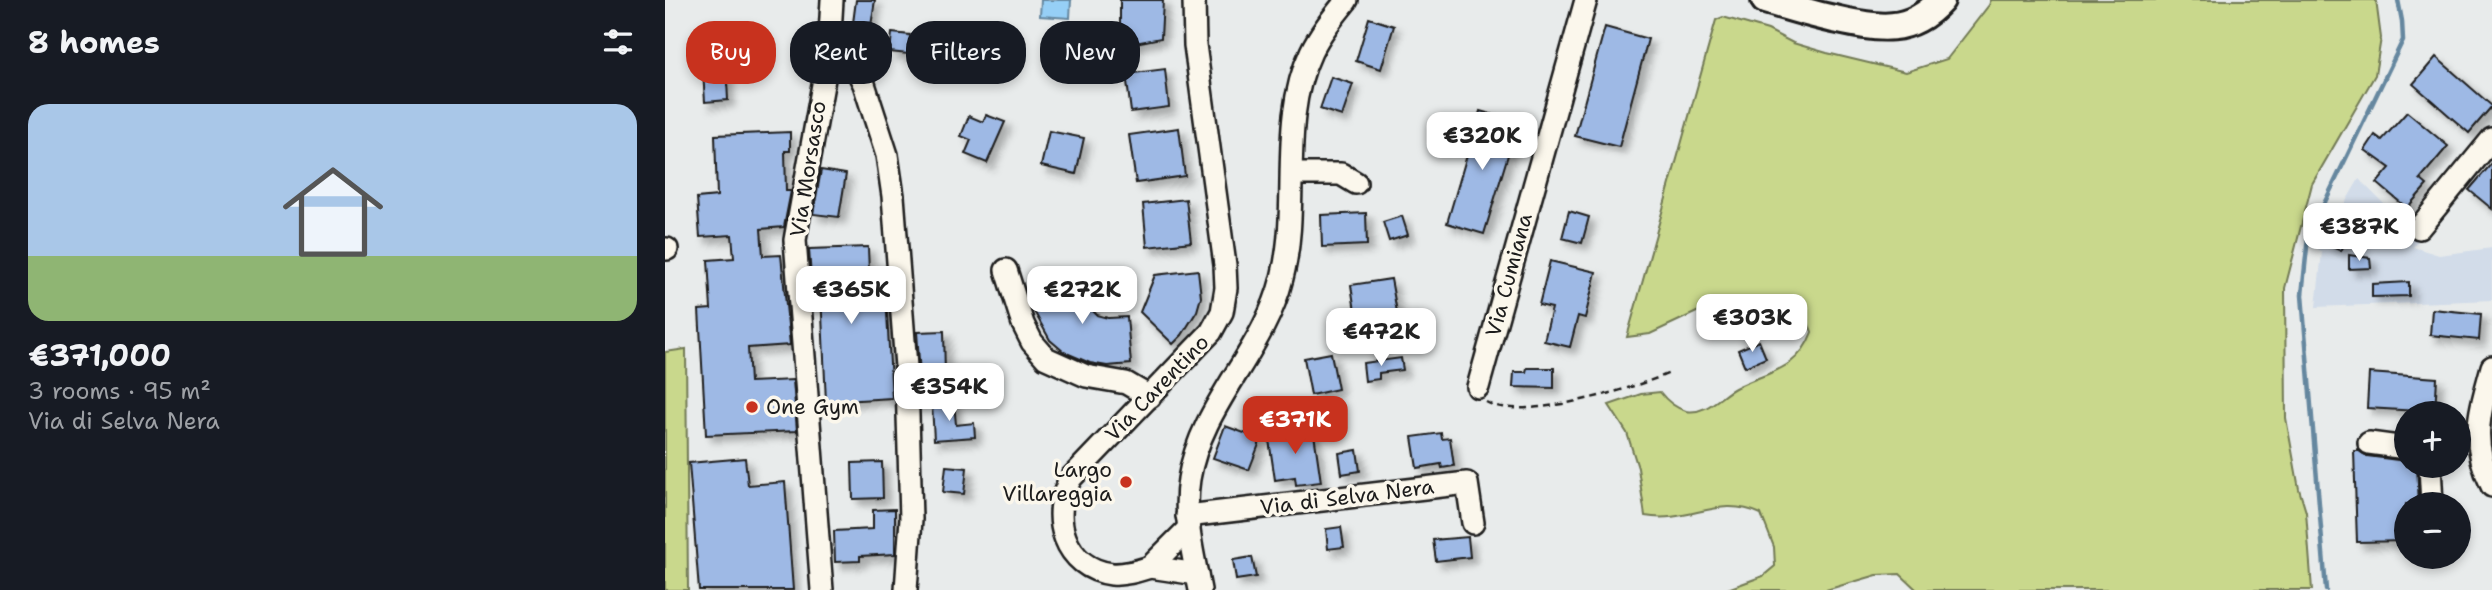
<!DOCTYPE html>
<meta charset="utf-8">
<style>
:root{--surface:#171b24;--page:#20242c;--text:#f1f3f6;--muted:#9ea1a6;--accent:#c8321e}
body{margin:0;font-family:"Shantell Sans",sans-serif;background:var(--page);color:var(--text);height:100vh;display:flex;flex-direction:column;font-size:26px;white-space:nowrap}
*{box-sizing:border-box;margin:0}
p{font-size:23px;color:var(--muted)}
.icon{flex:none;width:38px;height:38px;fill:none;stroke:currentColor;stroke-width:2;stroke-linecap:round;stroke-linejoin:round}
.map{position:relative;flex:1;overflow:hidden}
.panel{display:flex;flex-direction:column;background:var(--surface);width:665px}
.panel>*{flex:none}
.banner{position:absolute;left:21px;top:21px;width:665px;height:63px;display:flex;gap:14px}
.fabs{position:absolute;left:1729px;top:401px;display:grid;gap:14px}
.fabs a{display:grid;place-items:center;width:77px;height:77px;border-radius:50%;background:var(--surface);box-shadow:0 4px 10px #0003;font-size:35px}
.price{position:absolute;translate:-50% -60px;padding:0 16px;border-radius:14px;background:#fff;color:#222;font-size:23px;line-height:46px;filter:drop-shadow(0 2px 4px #0008)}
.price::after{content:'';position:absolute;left:50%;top:42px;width:21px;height:16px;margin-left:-10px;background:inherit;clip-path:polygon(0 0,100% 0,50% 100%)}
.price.active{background:var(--accent);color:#fff}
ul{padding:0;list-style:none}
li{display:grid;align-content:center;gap:14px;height:371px;padding:0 28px}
li span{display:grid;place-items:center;height:217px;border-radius:21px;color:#555}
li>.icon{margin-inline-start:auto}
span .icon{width:126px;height:126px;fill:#fffc;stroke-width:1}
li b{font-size:30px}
h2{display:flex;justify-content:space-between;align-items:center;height:84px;padding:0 28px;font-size:30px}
.pill{padding:0 24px;border-radius:28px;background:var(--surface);box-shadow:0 4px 10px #0003;font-size:24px;line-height:63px}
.pill.active{background:var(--accent);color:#fff}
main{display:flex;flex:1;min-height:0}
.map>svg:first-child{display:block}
</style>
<main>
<section class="panel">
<h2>8 homes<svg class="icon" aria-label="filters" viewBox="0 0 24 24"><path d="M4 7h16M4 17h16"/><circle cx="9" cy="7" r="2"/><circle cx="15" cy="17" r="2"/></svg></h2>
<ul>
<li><span style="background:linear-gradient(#a9c7e8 70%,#8fb573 0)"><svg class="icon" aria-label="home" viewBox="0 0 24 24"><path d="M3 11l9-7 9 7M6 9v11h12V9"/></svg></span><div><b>€371,000</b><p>3 rooms · 95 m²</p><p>Via di Selva Nera</p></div></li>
</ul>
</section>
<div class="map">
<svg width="1827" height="590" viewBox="0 0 1827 590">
<defs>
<filter id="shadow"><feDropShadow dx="6" dy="6" stdDeviation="3.5" flood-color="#0004"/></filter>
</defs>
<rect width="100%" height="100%" fill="#e8ebeb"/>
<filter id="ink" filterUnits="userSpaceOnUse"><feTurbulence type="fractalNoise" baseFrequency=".0143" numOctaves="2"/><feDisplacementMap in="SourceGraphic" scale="14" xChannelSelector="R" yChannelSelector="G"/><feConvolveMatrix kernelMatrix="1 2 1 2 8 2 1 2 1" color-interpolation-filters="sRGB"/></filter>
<g filter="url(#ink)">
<path fill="#d2dce9" d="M1694,179L1754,239L1748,247L1774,255L1827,248V300L1651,307L1657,252L1653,249Z"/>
<g fill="#c9d88c" stroke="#727a54" stroke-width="2">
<path d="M1326,0H1711L1716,38L1710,75L1647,184L1620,288L1621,418L1634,489L1641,512L1647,590H1252L1235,574L1212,575L1161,590H1060L1098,576L1110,566L1109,547L1096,514C1053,494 1025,524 980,516L973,468L962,433L944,405L976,394L995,392C1001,400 1011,408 1021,411C1041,415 1055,396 1070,388C1103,371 1132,372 1147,332L1138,309L1126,301L1103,305L1048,321L1036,310L985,334L962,337L1051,20L1058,17L1103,30L1128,43L1162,53L1241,72L1282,59L1324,5Z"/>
<path d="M21,349L23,590H0V352Z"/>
</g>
<path fill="#96cff6" stroke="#65879f" stroke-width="2" d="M376,0H406L405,18L375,16Z"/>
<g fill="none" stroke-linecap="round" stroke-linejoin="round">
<path stroke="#65879f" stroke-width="4.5" d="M1661,590L1637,295L1643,237L1738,40L1737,21L1733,0"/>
</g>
<g fill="#9eb9e5" stroke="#1c1c1c" stroke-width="2" filter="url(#shadow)">
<path d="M191,0H210L206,26L188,23Z"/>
<path d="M455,0H498L496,38L455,46Z"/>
<path d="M704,18L729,26L716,69L691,61Z"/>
<path d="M940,27L983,39L954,147L910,136Z"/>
<path d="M227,33L245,35L243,54L225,52Z"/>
<path d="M60,40L63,100L40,102L36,41Z"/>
<path d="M1771,57L1827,106L1804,133L1748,84Z"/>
<path d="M500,69L504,107L466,112L461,74Z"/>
<path d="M666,77L688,84L677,116L655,109Z"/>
<path d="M815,111L853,122L819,234L782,223Z"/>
<path d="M1742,112L1783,146L1755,179L1762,185L1742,208L1712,183L1725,168L1700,150L1710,135L1717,140Z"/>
<path d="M321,115L340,122L322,163L300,154L306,140L296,136L304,116L318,122Z"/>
<path d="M514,128L520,176L471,183L464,135Z"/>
<path d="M384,131L419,138L411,174L376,166Z"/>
<path d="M125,132V151H120L121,191H126L119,227L96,229L98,256L116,255L125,345L83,348L85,382L128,380L132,431L41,435L34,310L46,309L43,260L69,258L67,235L35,237L32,198L52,196L50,135Z"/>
<path d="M1827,163V209L1804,190Z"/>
<path d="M156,170L181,174L174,217L148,214Z"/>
<path d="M521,199L526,242L482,247L478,204Z"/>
<path d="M1678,210L1693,217L1676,251L1661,244Z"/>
<path d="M904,211L924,217L917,243L897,238Z"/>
<path d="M701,213L702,245L657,247L656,215Z"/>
<path d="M737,216L743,235L724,241L718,222Z"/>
<path d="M203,247L205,298L221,297L227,398L161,402L156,293H147L144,249Z"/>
<path d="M1684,255L1705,258L1706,268L1684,269Z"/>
<path d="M885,261L931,272L920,318L913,316L905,347L879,341L887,308L874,305Z"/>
<path d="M533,270L536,297L532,311L517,335L508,344L475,312L490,275Z"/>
<path d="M726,279L732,312L691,318L686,285Z"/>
<path d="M418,282L422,305L432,315L443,318L462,317L466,364L442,366L425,363L399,352L385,340L370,313L366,291Z"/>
<path d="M1744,282V296L1707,297V284Z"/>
<path d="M1767,309L1816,314L1814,340L1765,335Z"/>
<path d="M279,331L280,374L255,375L252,332Z"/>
<path d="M1094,341L1101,358L1080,367L1073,350Z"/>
<path d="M666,353L673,389L646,395L639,358Z"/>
<path d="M736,358L738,370L714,373V379L700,381L698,363Z"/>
<path d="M862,368H889V388L848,387L849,372H861Z"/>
<path d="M1704,373L1772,378L1770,412L1702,408Z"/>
<path d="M289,402L291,425L309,423L310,437L269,440L267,404Z"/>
<path d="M560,426L596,439L584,470L548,458Z"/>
<path d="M648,427L656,482L631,485L630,477L610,480L603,433Z"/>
<path d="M776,433L777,439L785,438L789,466L777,468L776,464L752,468L747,437Z"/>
<path d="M692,450L695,471L677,474L674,453Z"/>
<path d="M1689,451H1694L1702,456L1741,461V466H1752L1754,504H1741V541L1692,542Z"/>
<path d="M80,458L83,485L120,482L128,590H34L24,463Z"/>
<path d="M217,462L218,498L188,499L187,463Z"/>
<path d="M281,466L302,468L299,494L278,492Z"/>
<path d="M230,509V554L195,556V561L170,562L169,531L208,529V510Z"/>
<path d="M676,527L679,547L663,549L661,529Z"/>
<path d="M803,537L805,557L771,561L768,540Z"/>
<path d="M587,557L591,577L571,580L568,560Z"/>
</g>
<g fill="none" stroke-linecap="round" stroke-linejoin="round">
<defs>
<g id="minor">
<path d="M164,51L179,54L188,62L199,84L222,155L228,196L242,380L246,519L241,590"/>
<path d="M627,174H676L691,183"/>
<path d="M1754,228L1827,139"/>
<path d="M0,249H2"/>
<path d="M341,270L358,324L367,342L381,358L421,376L461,383L485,397"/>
<path d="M1827,367C1815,412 1804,441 1827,486"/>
<path d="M813,387L921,0"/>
<path d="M1704,443L1741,448"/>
<path d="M1765,466L1767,504"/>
<path d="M522,516L802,483L808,523"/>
<path d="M524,528L485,567L532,574"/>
<path d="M485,567C472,571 460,575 447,574C399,568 384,516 406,478L546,332L557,312L561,288L560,265L530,45L529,0"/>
<path d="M157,590L130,240L164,51L167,0"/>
<path d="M535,590C528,554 518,516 524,479C536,404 599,352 617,278C636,205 613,122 646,52C655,33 669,16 682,0"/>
</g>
<path id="major" d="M1100,0C1123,7 1146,14 1169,19C1211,28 1244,36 1276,0"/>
</defs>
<use href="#minor" stroke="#1c1c1c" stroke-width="26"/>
<use href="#major" stroke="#1c1c1c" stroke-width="32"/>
<path stroke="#1c1c1c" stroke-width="2.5" stroke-dasharray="7 5" stroke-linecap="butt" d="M821,402C857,422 967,389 1005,373"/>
<use href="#minor" stroke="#fbf7ec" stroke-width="21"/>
<use href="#major" stroke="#fbf7ec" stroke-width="26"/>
</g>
</g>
<g fill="#c8321e" stroke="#fbf7ec" stroke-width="2.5">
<circle cx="87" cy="407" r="7"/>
<circle cx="461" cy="482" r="7"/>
</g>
<g text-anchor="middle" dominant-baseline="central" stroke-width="7" stroke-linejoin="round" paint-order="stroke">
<g font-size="21" fill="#1c1c1c" stroke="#fbf7ec">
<text transform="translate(143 169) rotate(-81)">Via Morsasco</text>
<text transform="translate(844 275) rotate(-75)">Via Cumiana</text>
<text transform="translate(492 388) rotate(-46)">Via Carentino</text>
<text transform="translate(682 497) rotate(-7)">Via di Selva Nera</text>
</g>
<g font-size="21" fill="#1c1c1c" stroke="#fbf7ec" text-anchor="start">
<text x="101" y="407">One Gym</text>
<text x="447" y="470" text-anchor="end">Largo<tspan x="447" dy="24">Villareggia</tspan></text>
</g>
</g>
</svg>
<div class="fabs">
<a>+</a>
<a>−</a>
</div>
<b class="price" style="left:817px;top:172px">€320K</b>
<b class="price" style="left:1694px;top:263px">€387K</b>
<b class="price" style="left:186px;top:326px">€365K</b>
<b class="price" style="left:417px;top:326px">€272K</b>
<b class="price" style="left:1087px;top:354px">€303K</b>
<b class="price" style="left:716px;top:368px">€472K</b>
<b class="price" style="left:284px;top:423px">€354K</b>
<b class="price active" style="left:630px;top:456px">€371K</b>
<div class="banner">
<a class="pill active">Buy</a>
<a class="pill">Rent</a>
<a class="pill">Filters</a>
<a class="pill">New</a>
</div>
</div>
</main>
